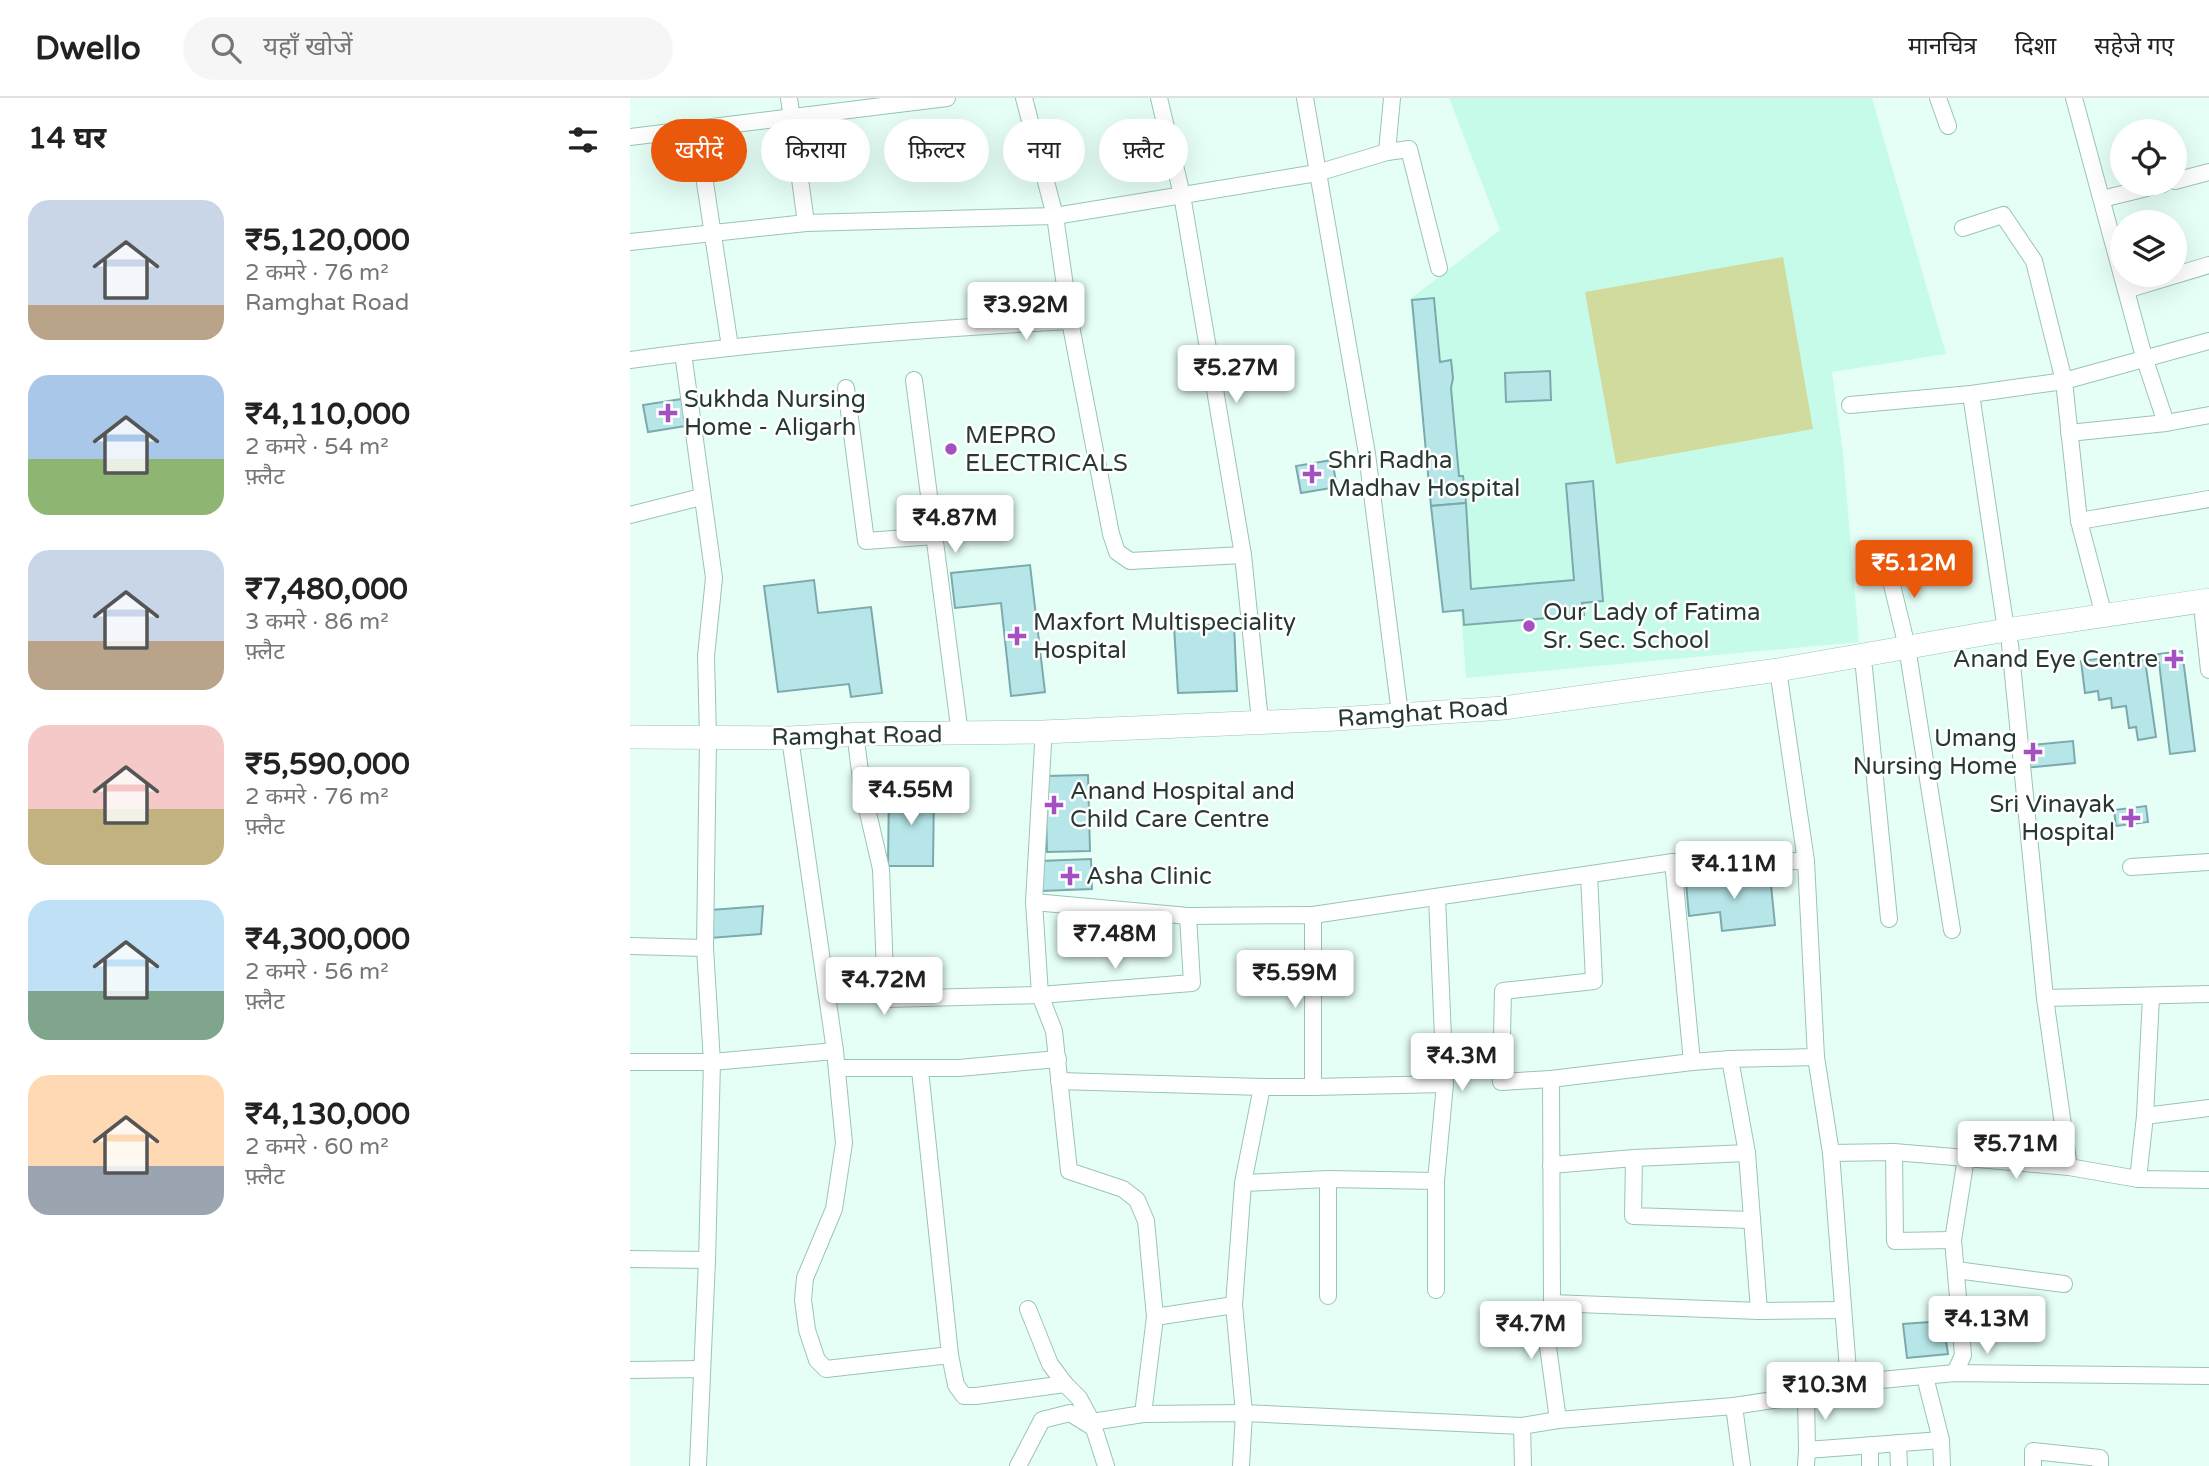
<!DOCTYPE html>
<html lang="hi">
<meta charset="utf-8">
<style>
:root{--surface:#fff;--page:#f6f6f6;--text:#222;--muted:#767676;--line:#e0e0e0;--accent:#ea580c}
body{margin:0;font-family:"Varela Round","Noto Sans Devanagari",sans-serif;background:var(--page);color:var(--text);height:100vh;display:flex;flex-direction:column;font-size:26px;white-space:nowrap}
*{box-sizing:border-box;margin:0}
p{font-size:23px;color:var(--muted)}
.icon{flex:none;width:38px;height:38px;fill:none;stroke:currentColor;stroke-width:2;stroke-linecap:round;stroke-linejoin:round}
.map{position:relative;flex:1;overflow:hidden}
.drawer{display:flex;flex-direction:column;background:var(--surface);width:630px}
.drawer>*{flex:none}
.top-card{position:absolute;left:21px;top:21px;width:665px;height:63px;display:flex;gap:14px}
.controls{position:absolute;left:1480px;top:21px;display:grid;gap:14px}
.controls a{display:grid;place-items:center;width:77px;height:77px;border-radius:50%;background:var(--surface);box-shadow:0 7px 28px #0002;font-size:35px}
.price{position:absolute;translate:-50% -60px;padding:0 16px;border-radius:7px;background:#fff;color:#222;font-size:23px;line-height:46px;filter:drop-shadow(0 2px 4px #0008)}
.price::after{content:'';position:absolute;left:50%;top:42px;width:21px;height:16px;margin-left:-10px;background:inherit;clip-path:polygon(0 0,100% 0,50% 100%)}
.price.on{background:var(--accent);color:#fff}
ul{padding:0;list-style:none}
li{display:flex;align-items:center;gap:21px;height:175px;padding:0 28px}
li span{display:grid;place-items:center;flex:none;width:196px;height:140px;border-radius:21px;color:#555}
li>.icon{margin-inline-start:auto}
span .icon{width:84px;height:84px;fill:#fffc;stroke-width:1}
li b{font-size:30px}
h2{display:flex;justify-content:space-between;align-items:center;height:84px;padding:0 28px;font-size:30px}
.tag{padding:0 24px;border-radius:32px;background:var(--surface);box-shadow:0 7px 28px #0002;font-size:24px;line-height:63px}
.tag.on{background:var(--accent);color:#fff}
header{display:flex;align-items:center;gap:42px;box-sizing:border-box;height:98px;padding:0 35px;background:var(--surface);border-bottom:2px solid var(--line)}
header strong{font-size:33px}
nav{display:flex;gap:38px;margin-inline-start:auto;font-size:24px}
.search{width:490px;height:63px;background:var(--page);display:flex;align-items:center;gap:18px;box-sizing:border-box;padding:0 24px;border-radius:38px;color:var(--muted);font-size:26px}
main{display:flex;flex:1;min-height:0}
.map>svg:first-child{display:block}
</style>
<header>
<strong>Dwello</strong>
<div class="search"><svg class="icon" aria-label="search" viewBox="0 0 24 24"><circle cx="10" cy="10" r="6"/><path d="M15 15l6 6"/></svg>यहाँ खोजें</div>
<nav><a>मानचित्र</a><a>दिशा</a><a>सहेजे गए</a></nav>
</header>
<main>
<section class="drawer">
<h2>14 घर<svg class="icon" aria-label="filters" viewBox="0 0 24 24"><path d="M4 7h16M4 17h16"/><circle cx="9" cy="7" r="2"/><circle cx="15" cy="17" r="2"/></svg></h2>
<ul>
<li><span style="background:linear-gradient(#c9d6e8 75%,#b9a48a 0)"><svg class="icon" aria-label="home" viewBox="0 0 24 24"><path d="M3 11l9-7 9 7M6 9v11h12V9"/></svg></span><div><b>₹5,120,000</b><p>2 कमरे · 76 m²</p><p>Ramghat Road</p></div></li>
<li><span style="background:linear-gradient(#a9c7e8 60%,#8fb573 0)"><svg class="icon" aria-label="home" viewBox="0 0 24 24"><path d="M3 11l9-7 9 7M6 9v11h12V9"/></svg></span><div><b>₹4,110,000</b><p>2 कमरे · 54 m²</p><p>फ़्लैट</p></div></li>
<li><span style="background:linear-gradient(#c9d6e8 65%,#b9a48a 0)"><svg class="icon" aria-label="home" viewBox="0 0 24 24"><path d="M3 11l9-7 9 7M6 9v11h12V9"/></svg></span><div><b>₹7,480,000</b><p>3 कमरे · 86 m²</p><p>फ़्लैट</p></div></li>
<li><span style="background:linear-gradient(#f6c9c9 60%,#c2b280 0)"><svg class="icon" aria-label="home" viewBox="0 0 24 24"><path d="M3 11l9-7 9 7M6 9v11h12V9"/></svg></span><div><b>₹5,590,000</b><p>2 कमरे · 76 m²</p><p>फ़्लैट</p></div></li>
<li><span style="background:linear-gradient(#bfe0f5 65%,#7fa58c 0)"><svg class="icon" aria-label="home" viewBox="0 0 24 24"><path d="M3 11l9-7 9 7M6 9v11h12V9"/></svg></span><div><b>₹4,300,000</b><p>2 कमरे · 56 m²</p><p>फ़्लैट</p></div></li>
<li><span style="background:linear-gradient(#ffd9b3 65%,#9aa5b1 0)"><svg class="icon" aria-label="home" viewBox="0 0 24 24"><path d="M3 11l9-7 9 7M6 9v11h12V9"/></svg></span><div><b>₹4,130,000</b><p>2 कमरे · 60 m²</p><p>फ़्लैट</p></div></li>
</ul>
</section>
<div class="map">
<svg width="1579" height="1368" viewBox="0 0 1579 1368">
<rect width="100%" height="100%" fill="#e5fff6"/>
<path fill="#c6fbea" d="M819,0H1242L1316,256L1202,274L1213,355L1229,544L836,580L831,514H813L780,201L870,132Z"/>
<path fill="#d0db9d" d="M1153,159L1183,331L986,366L955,194Z"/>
<g fill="#b7e6e9" stroke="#7ca9ac" stroke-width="2">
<path d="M804,200L810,264L821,262L823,280L821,290L829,378H833L836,405L801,408L782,202Z"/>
<path d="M920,273L921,302L876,304L875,275Z"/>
<path d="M58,300L62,327L18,334L13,307Z"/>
<path d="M702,362L707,389L671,395L666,368Z"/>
<path d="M963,383L973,503L952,505L954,517L834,527L833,512L813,514L801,408L836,405L841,491L944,482L936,386Z"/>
<path d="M400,467L415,594L381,598L371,505L325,510L321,475Z"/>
<path d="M184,482L188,515L241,509L252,595L221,599L219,586L148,594L134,488Z"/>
<path d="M604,526L607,593L548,595L544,528Z"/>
<path d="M1552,553L1565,653L1540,656L1528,556Z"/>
<path d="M1483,559L1484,566L1515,562L1526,639L1508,642L1506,629L1499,630L1496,608L1482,610L1481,600L1469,602L1468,593L1455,595L1451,563Z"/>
<path d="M1443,643L1445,665L1394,670L1392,648Z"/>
<path d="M458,677L460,753L417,754L415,678Z"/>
<path d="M259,689L304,690L303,768H258Z"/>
<path d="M1516,708L1518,724L1486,728L1484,712Z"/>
<path d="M461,761L462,791L411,793L410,763Z"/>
<path d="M1140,777L1145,827L1092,833L1090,814L1059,818L1056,785Z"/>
<path d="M133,808L131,836L80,840L81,812Z"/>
<path d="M1313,1223L1318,1256L1277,1260L1273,1226Z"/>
</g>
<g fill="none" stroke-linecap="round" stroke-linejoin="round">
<defs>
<g id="street">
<path d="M159,0L176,125"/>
<path d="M394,0L425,118L440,223L481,436L487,454L500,463L613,457"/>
<path d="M529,0L552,97L613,457L630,623"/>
<path d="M675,0L737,356L770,616"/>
<path d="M1308,0L1318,28"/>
<path d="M1444,0L1514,259L1536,325"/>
<path d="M67,32L100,249"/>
<path d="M0,39L317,0"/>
<path d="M757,54L762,0"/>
<path d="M1545,83L1579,74"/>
<path d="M1472,101L1533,86"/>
<path d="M1333,130L1373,117L1404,163L1434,283L1449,423L1474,518"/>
<path d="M0,144L176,125L425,118L687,75L757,54L779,51L809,170"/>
<path d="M1496,192L1579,167"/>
<path d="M53,255L84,480L76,558L78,640L75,850L82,964L77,1162L68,1368"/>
<path d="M0,262C146,242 293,231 440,223"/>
<path d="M284,282L330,636"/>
<path d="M216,290L236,443L304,438"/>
<path d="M1341,296L1434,283L1579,243"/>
<path d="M1220,307L1341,296L1376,532"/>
<path d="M1439,335L1536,325L1579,317"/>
<path d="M0,417L71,399"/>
<path d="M1449,423L1579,401"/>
<path d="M1256,462L1277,549L1322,832"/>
<path d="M1573,518L1579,572"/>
<path d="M1380,546L1415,900L1439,1069L1508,1081L1579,1082"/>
<path d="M1234,570L1259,821"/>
<path d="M1148,572L1176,763L1186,959L1201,1055L1219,1285"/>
<path d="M160,640L205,953L214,1045L204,1111L175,1180L173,1202L177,1232L187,1262L196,1271L320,1257L290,972"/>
<path d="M413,646L404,804L410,897L424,933L439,1073L493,1091L507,1102L516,1123L525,1219L513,1316"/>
<path d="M227,650L232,689L251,771L256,901L410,897L562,885L558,818"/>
<path d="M1501,769L1579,764"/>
<path d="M404,804L558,818L683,817V989H632L613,1085L604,1207L614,1315L892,1328L928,1322L1104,1308"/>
<path d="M683,817L1043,764"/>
<path d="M0,848L75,850"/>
<path d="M1415,900L1579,896"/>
<path d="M0,964H82L205,953"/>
<path d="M1062,964L1100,961"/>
<path d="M207,970H329L428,961"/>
<path d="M921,981L871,984L873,893L964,883L959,777"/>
<path d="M429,983L632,989"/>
<path d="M683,989L815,986"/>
<path d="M1515,1018L1579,1010"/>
<path d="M1264,1054L1265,1143L1323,1142"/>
<path d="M1117,1055L1004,1060L1003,1118L1121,1122"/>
<path d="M1201,1055L1264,1054L1336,1060L1323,1142L1333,1257L1325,1275"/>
<path d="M1336,1060L1439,1069"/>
<path d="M921,1067L1004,1060"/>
<path d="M1508,1081L1515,1018L1521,899"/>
<path d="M613,1085L698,1081"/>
<path d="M0,1161L77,1162"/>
<path d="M1326,1172L1434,1186"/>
<path d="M806,1192V1083L815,986L807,799"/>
<path d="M698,1198V1081L806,1083"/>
<path d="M922,1205L1129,1213L1212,1212"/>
<path d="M398,1211L420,1266L435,1286L449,1300L462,1324L476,1368"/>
<path d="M1129,1213L1117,1055L1100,961L1186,959"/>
<path d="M525,1219L604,1207"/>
<path d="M320,1257L326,1287L334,1298H346L435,1286"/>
<path d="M0,1272L71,1271"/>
<path d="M1295,1279L1311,1342L1312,1368"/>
<path d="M1176,1297L1177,1352"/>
<path d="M928,1322L916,1234L922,1205L921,981L1062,964L1043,764L1176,763"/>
<path d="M462,1324L513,1316L614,1315L611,1368"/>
<path d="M892,1328L893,1368"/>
<path d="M1268,1345L1269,1368"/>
<path d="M1240,1348V1368"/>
<path d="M388,1368L412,1322L440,1315L464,1330"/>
<path d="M1112,1368L1104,1308L1176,1297L1219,1285L1325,1275L1579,1278"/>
<path d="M1176,1368L1177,1352L1311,1342"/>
<path d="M1403,1368V1353L1470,1360V1368"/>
</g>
<path id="secondary" d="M0,639L160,640L233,636L413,634L707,621L874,610L1148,572L1376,532L1579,502"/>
</defs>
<use href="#street" stroke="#9ac4b7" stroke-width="18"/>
<use href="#secondary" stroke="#9ac4b7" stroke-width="24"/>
<use href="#street" stroke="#fff" stroke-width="16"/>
<use href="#secondary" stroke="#fff" stroke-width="23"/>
</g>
<g fill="#a351c1" stroke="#fff" stroke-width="2.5">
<path d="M34.5 304.5h7v7h7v7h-7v7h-7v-7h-7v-7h7z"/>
<circle cx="321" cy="351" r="7"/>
<path d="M678.5 365.5h7v7h7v7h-7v7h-7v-7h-7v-7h7z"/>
<circle cx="899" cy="528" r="7"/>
<path d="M383.5 527.5h7v7h7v7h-7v7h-7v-7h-7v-7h7z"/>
<path d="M1540.5 550.5h7v7h7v7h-7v7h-7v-7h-7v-7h7z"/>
<path d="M1399.5 643.5h7v7h7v7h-7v7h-7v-7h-7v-7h7z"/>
<path d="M420.5 696.5h7v7h7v7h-7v7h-7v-7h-7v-7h7z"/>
<path d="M1497.5 709.5h7v7h7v7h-7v7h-7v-7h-7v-7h7z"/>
<path d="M436.5 767.5h7v7h7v7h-7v7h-7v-7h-7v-7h7z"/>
</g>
<g text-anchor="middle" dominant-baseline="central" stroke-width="5" stroke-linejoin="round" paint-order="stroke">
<g font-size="24" fill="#283934" stroke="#fff" text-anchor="start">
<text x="54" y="301">Sukhda Nursing<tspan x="54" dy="28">Home - Aligarh</tspan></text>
<text x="335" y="337">MEPRO<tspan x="335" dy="28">ELECTRICALS</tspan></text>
<text x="698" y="362">Shri Radha<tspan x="698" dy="28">Madhav Hospital</tspan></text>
<text x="913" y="514">Our Lady of Fatima<tspan x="913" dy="28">Sr. Sec. School</tspan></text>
<text x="403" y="524">Maxfort Multispeciality<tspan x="403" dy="28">Hospital</tspan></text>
<text x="1528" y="561" text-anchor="end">Anand Eye Centre</text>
<text x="1387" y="640" text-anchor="end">Umang<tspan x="1387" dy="28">Nursing Home</tspan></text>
<text x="440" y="693">Anand Hospital and<tspan x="440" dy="28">Child Care Centre</tspan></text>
<text x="1485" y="706" text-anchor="end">Sri Vinayak<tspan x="1485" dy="28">Hospital</tspan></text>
<text x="456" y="778">Asha Clinic</text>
</g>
<g font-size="24" fill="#283934" stroke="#fff">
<text transform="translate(793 615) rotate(-4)">Ramghat Road</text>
<text transform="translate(227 638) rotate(-1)">Ramghat Road</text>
</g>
</g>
</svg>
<div class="controls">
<a><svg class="icon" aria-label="locate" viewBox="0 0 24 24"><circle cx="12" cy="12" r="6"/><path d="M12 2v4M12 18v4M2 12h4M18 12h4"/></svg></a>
<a><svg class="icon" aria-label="layers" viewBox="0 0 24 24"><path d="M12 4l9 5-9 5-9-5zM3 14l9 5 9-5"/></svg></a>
</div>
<b class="price" style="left:396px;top:244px">₹3.92M</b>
<b class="price" style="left:606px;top:307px">₹5.27M</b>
<b class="price" style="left:325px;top:457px">₹4.87M</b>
<b class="price on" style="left:1284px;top:502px">₹5.12M</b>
<b class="price" style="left:281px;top:729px">₹4.55M</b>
<b class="price" style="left:1104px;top:803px">₹4.11M</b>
<b class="price" style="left:485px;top:873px">₹7.48M</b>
<b class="price" style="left:665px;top:912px">₹5.59M</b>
<b class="price" style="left:254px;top:919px">₹4.72M</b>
<b class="price" style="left:832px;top:995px">₹4.3M</b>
<b class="price" style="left:1386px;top:1083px">₹5.71M</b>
<b class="price" style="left:1357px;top:1258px">₹4.13M</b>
<b class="price" style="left:901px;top:1263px">₹4.7M</b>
<b class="price" style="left:1195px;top:1324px">₹10.3M</b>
<div class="top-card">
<a class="tag on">खरीदें</a>
<a class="tag">किराया</a>
<a class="tag">फ़िल्टर</a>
<a class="tag">नया</a>
<a class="tag">फ़्लैट</a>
</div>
</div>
</main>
